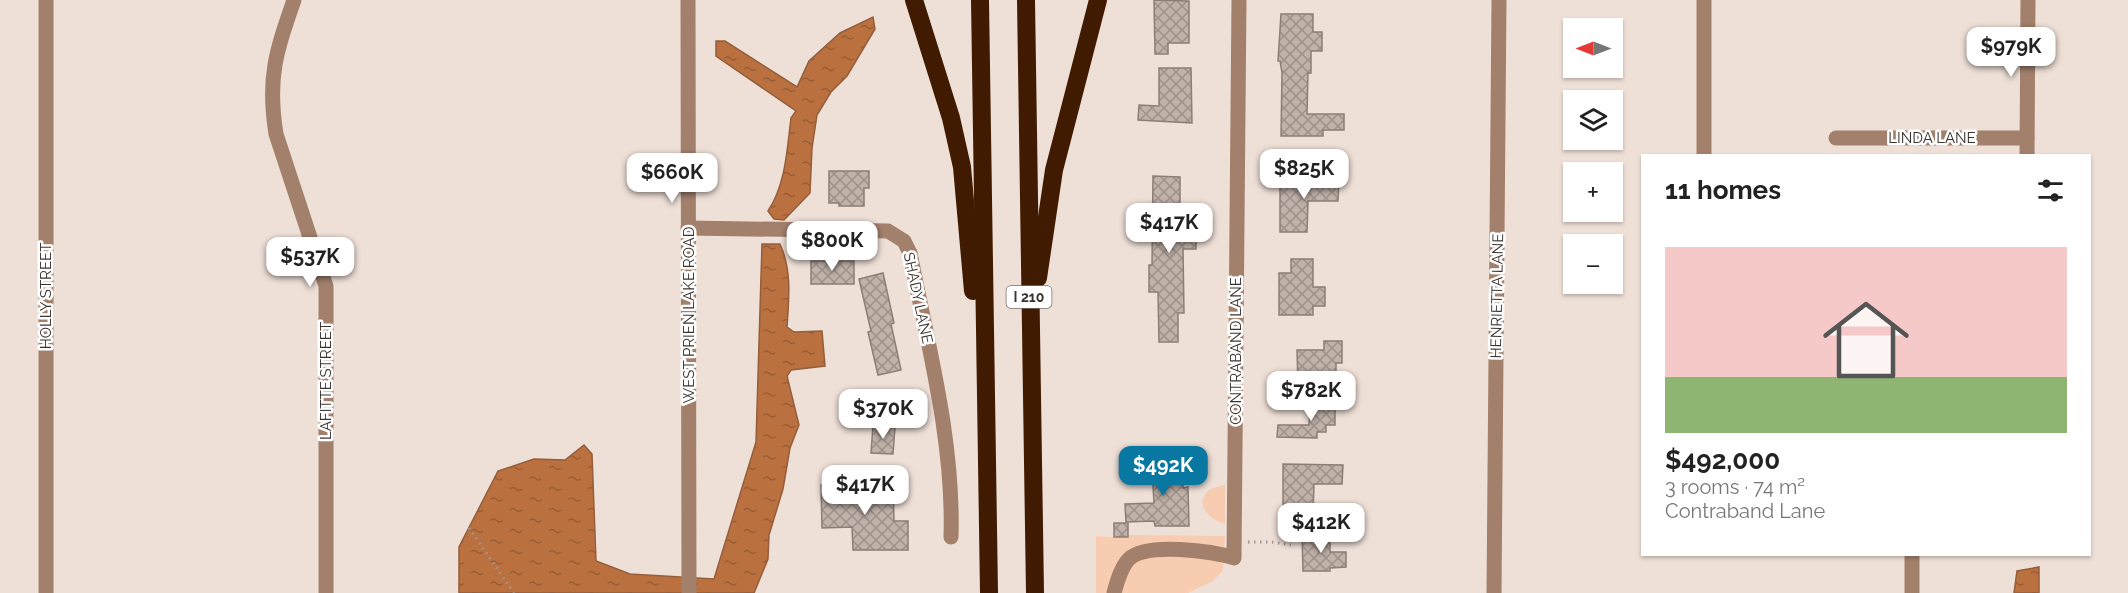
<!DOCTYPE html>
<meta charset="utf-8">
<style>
:root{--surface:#fff;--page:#f6f6f6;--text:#222;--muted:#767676;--line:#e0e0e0;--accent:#0877a1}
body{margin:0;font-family:Raleway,sans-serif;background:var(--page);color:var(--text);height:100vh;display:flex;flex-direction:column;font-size:22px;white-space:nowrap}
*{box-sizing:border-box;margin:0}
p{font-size:20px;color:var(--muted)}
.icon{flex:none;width:33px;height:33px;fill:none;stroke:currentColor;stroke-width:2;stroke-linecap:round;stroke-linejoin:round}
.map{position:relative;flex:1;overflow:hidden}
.sheet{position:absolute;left:1641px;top:154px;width:450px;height:402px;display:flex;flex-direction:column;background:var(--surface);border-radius:0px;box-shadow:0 2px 4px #0004}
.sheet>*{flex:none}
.needle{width:39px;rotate:270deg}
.controls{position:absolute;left:1563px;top:18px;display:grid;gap:12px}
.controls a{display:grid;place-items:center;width:60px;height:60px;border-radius:0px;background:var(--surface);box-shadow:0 2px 4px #0004;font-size:30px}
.price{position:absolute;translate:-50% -51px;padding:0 14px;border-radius:12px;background:#fff;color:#222;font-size:20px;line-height:39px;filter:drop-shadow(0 2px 3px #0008)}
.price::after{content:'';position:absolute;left:50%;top:36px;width:18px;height:14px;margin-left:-9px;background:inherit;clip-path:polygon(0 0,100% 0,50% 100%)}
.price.active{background:var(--accent);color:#fff}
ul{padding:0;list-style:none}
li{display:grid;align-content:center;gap:12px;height:318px;padding:0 24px}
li+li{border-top:2px solid var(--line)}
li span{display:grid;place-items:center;height:186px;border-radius:0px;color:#555}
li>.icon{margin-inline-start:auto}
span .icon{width:108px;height:108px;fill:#fffc;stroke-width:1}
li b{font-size:26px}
h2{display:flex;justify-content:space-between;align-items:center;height:72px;padding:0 24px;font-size:26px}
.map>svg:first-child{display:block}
</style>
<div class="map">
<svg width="2128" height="593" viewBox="0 0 2128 593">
<defs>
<pattern id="water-ripples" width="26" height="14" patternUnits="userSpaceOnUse" patternTransform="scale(1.5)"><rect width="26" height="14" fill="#ba703f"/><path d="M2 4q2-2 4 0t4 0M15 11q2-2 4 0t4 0" fill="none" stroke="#985d35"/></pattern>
<pattern id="building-cross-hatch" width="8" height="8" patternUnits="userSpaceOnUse" patternTransform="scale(1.5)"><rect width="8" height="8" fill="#c0b1a9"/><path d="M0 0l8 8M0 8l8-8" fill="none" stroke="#9d918a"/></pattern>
</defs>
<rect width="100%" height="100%" fill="#efe0d7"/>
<g fill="#f8ccb1">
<path d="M1225,485V524C1212,521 1194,506 1207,492C1211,487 1219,487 1225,485Z"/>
<path d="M1129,535L1225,536L1224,550L1133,551L1111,593H1096V536L1128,538Z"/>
<path d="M1144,553L1224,557L1223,570L1213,581L1188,593H1116L1130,561Z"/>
</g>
<g fill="url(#water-ripples)" stroke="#945e3b" stroke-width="1.5">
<path d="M873,17L875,29L847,76L831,92L817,115L812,148L810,193L784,220L774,219L768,211C786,184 787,149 791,118L796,111L716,56V41H725L797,87L809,61L840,33Z"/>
<path d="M762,244H780C792,270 789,298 787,327L794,332L822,331L825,366L791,370L787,376L799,425L790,448L783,489L769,535L768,559L754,593H459V547L498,471L534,459L565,460L584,445L592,454L596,561L630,574L714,579L756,442Z"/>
<path d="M2039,567V593H2014L2017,571Z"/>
</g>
<g fill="url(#building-cross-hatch)" stroke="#8c7e76" stroke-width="1.5">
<path d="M1154,0L1189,1V43H1168V54H1155Z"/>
<path d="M1281,14H1313V32H1322V51H1311V73H1308L1307,114H1344V130H1323V136H1281L1282,73L1280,61H1278Z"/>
<path d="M1159,68H1191L1192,123L1138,120L1139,105L1159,106Z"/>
<path d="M829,171H869V188H864V206H839V203H829Z"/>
<path d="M1153,176L1180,177V207L1190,208V231H1196V249H1183L1184,313H1178V342H1159L1158,292H1149V265H1152Z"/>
<path d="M1290,177L1339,178L1338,201H1308L1307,232H1280V182H1290Z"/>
<path d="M1291,259H1313V287H1325V306H1313V315H1279V273H1291Z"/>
<rect x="811" y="261" width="43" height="23"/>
<path d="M883,273L894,323L891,324L901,370L878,375L868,332L871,331L859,279Z"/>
<path d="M1324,341H1342V363H1336V375L1320,376V387H1298L1297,350H1324Z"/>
<path d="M1310,403H1335V425H1326V432H1317V438L1277,437L1278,425H1309Z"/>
<path d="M873,425L895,427L893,454L871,453Z"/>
<path d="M1151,452H1172V478H1183V488L1188,487L1189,526H1155L1154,521L1126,522L1125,504L1154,503Z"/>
<path d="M1283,464L1343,465L1342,484H1314L1313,513L1283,512Z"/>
<path d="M893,484L894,521H908V550H853L852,527L822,528L821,485Z"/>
<rect x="1114" y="523" width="14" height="14"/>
<path d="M1330,534V552H1346V567L1330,568V571H1303L1302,535Z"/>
</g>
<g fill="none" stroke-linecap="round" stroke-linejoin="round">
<g stroke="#a39791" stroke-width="3" stroke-dasharray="1.5 4.5" stroke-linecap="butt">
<path d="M469,528L514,593"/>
<path d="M1248,542H1272L1291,545"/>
</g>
<g stroke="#a2806c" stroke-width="15">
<path d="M294,0C276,52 267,78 276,134L326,286V593"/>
<path d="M688,0L689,593"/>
<path d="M1836,138H2027"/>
<path d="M1704,156V0"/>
<path d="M2027,156L2028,0"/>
<path d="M688,228L888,231L904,241L910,253C928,346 954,441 951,537"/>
<path d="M1912,555V593"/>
<path d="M46,593V0"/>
<path d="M1114,593C1117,582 1121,567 1129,559C1146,542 1213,551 1234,558L1239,0"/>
<path d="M1494,593L1499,0"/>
</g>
<g stroke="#401b01" stroke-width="18">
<path d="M914,0L951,118L962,167L973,291"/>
<path d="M980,0L989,593"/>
<path d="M1026,0L1035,593"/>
<path d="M1038,278L1054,170L1098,0"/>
</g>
</g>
<g text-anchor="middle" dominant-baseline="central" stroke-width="5" stroke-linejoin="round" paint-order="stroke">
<rect fill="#fff" stroke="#75716f" stroke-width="1.5" x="1006.5" y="286" width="45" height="22" rx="4.5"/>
<g font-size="14" font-weight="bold" fill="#3a3431">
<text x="1029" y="297">I 210</text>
</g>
<g font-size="15" fill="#3a3431" stroke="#fff">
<text x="1932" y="138">LINDA LANE</text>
<text transform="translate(46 296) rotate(-90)">HOLLY STREET</text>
<text transform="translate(1497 296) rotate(-89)">HENRIETTA LANE</text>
<text transform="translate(918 298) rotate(78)">SHADY LANE</text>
<text transform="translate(689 315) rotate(-90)">WEST PRIEN LAKE ROAD</text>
<text transform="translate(1236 351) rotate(-90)">CONTRABAND LANE</text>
<text transform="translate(326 381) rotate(-90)">LAFITTE STREET</text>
</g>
</g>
</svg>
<div class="controls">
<a><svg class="needle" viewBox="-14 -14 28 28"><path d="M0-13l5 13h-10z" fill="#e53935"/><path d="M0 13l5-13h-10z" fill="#767676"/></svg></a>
<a><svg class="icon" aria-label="layers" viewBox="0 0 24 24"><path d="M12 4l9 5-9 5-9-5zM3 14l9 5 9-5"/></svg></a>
<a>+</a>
<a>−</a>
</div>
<b class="price" style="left:2011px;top:78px">$979K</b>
<b class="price" style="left:1304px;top:200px">$825K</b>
<b class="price" style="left:672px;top:204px">$660K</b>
<b class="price" style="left:1169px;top:254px">$417K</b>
<b class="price" style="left:832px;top:272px">$800K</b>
<b class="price" style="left:310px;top:288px">$537K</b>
<b class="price" style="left:1311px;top:422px">$782K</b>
<b class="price" style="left:883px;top:440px">$370K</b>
<b class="price active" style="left:1163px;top:497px">$492K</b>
<b class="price" style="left:865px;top:516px">$417K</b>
<b class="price" style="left:1321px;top:554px">$412K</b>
<section class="sheet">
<h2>11 homes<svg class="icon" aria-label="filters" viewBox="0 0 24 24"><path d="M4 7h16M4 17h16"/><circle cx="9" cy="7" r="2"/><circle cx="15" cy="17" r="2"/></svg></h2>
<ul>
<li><span style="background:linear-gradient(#f6c9c9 70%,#8fb573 0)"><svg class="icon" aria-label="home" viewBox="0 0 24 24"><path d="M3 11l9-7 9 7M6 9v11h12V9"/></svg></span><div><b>$492,000</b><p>3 rooms · 74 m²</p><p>Contraband Lane</p></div></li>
</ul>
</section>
</div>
